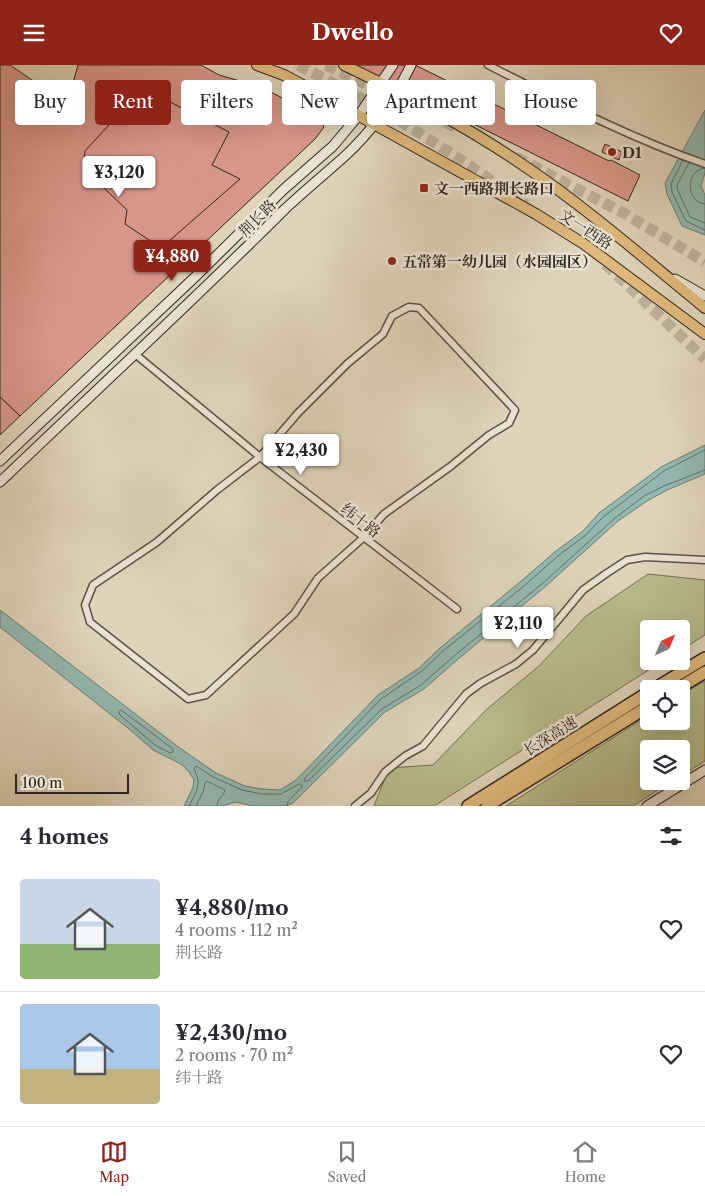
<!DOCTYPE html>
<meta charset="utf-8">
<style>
:root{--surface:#fff;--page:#f7f7f7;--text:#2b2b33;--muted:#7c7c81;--line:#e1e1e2;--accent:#8f2418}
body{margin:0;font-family:"Libre Caslon Text","Noto Serif SC",serif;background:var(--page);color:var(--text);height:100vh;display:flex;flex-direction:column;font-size:19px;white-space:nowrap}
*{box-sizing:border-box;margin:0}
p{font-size:16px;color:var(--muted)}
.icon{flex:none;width:28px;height:28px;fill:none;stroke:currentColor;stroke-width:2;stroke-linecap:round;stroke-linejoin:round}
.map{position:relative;height:741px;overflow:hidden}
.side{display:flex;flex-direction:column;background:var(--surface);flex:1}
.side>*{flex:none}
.hud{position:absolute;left:15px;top:15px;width:675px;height:45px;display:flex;gap:10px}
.needle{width:32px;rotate:44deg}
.controls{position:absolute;left:640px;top:555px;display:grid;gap:10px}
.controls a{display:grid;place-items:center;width:50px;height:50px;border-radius:5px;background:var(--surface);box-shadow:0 5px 20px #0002;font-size:25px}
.scale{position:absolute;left:15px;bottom:12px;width:114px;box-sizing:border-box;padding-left:5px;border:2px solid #30251e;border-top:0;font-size:14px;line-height:18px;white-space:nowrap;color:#30251e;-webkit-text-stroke:4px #eae3d2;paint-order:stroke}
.price{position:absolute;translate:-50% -42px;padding:0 11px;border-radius:5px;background:#fff;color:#222;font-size:16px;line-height:32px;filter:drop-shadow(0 1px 2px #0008)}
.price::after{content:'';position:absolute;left:50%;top:30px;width:15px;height:11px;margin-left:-8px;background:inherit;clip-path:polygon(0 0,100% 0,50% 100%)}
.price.on{background:var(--accent);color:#fff}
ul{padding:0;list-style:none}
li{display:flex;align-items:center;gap:15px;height:125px;padding:0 20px}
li+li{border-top:1px solid var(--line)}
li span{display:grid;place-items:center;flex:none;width:140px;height:100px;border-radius:5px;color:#555}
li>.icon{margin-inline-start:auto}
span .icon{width:60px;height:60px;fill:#fffc;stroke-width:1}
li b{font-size:21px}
h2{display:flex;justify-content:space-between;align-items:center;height:60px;padding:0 20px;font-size:21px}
.tag{padding:0 18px;border-radius:5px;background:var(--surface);box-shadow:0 5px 20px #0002;font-size:18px;line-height:45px}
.tag.on{background:var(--accent);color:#fff}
header{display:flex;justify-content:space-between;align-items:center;height:65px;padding:0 20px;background:var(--accent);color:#fff;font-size:22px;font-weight:800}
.tab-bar{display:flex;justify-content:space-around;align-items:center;height:70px;border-top:1px solid var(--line);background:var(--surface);font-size:14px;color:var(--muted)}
.tab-bar a{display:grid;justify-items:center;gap:2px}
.tab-bar .on{color:var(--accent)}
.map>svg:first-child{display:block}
</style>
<header><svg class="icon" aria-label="menu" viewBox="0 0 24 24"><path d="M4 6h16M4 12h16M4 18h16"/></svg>Dwello<svg class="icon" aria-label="heart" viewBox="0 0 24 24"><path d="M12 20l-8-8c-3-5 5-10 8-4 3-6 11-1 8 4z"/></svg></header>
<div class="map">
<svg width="705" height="741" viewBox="0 0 705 741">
<rect width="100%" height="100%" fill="#dfd4ba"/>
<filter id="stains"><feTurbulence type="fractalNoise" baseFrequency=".004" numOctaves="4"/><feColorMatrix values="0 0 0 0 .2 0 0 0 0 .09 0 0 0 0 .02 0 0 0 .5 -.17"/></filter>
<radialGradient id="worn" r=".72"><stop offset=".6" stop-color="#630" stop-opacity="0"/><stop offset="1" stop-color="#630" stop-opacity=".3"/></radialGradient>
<g fill="#b6bb8c" stroke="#737055">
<path d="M648,509L705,515V570L681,585V564H649V596H663L434,741H374L389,703L433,700L487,644L539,601L586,551Z"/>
<path d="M705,616V696L681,711V684H649V716H672L633,741H506L649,650V656H681V630Z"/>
</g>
<g fill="#93b8b0" stroke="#6b7d76">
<path d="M705,45V108L701,121L705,130V170L682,161L667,129L665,118Z"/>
<path d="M705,380V409L667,425L647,436L618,456L546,521L457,595L424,624L385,647L293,738L286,741H253L236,737L222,741H184L193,722L194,715L189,707L181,699L153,685L129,664L0,562V545L177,681L216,708L245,721L262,724L280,725L296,715L378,630L419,603L440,583L520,517L556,486L583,466L599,448L661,402Z"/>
</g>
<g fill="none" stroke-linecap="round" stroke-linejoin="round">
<g stroke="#626e67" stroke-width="1">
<path d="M683,95L671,119L672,127L686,156L705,165"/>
<path d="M689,98L677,120L678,126L690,152L705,158"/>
<path d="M705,103C685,105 685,137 705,139"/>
<path d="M705,385L664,406L603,452L586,470L559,490L524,521L443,586L422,606L381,634L305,713L304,716H308L382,644L421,620L454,591L543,518L615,453L644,431L664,421L705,405"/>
<path d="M121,645L173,684V687L170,688L155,680L120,650L119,647Z"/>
<path d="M189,741C197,725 202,720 194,704L196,701L213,712L242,725L262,729H281L299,719H301L302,722L288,736L287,741"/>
<path d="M196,741L203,727L205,718L207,716L225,725C224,731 217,733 217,741"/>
</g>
</g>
<g fill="#d9978a" stroke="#30251e">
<path d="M0,0H10L67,39L78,0H201L219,10L261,22L319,52L324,62L315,74L20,351L0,332Z"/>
<path d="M355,0H415L609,96L611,95L640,110L628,136Z"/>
<path d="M135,19L229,67L212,100L240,114L161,183L125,159L127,145L83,103L85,86L120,48Z"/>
<path d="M605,79L622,87L619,95L602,87Z"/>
<path d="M0,332L20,351L0,370Z"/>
</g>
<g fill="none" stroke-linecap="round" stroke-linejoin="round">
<g stroke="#bcb19b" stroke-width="11" stroke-dasharray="11 5.5" stroke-linecap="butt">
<path d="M298,0C378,40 454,88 526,140"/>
<path d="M326,0L455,62"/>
<path d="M516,92L627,150L705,197"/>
<path d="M605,199L705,294"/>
</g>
<defs>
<g id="street">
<path d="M488,0C559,36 630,73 705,99"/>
<path d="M409,242L419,243L515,345L509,358L489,370L451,401L384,449L363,473L318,513L294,549L206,630L188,634L90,557L85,540L93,520L157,477L217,425L260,392L298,348L347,299L383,269L392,251Z"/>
<path d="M135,289L260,392L457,544"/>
<path d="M355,741L371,728L385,707L405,691L423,681L466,629L481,618L516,599L533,585L583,525L607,508L627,495L645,492L705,495"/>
</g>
<g id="secondary">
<path d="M675,214L705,231"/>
<path d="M0,396L194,213L283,125L333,81L359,50L393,0"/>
<path d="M0,417C95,326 192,237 285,144C304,126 325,109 345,91C372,66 395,33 411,0"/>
<path d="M647,741L705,705"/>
</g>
<g id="primary">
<path d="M257,0L284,10L327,33L536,149L584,179L705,269"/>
<path d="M344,0C406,30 466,61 523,100C587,143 645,194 705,243"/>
</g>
<g id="highway">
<path d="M654,624L705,593"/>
<path d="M677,624L705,607"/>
<path d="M468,741L649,627"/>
<path d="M487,741L649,641"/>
</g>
</defs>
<use href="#street" stroke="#5c5145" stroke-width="9"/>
<use href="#secondary" stroke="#30251e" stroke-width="11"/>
<use href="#primary" stroke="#30251e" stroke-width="12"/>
<use href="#highway" stroke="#30251e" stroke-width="14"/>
<use href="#street" stroke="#eae3d2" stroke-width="6"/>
<use href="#secondary" stroke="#eae3d2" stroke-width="9"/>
<use href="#primary" stroke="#e0ba7d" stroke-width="10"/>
<use href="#highway" stroke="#e0ba7d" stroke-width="11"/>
</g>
<g fill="#8f2418" stroke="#eae3d2" stroke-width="2">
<circle cx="612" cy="87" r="5"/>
<rect x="419" y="118" width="10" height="10" rx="2.5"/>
<circle cx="392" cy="196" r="5"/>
</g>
<g text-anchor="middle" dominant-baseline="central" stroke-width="5" stroke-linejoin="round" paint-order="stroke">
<g font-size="15" font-weight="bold" fill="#30251e" stroke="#eae3d2" text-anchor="start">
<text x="622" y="87">D1</text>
<text x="434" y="123">文一西路荆长路口</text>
<text x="402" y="196">五常第一幼儿园（水园园区）</text>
</g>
<g font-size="15" fill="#30251e" stroke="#eae3d2">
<text transform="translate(257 153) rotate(-45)">荆长路</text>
<text transform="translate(586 164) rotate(33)">文一西路</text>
<text transform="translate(361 455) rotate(38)">纬十路</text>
<text transform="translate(550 671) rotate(-32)">长深高速</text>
</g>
</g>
<rect width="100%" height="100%" filter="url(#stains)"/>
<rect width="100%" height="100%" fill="url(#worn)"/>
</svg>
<div class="controls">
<a><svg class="needle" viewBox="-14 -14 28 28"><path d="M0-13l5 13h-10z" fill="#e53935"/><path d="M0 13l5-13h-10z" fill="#7c7c81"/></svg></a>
<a><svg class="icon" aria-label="locate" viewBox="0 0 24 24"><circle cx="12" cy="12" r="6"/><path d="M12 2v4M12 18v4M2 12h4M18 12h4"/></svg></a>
<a><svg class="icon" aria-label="layers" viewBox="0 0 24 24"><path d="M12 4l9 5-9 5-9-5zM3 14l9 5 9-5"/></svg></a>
</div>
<div class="scale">100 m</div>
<b class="price" style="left:119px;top:133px">¥3,120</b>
<b class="price on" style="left:172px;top:217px">¥4,880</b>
<b class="price" style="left:301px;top:411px">¥2,430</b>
<b class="price" style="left:518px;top:584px">¥2,110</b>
<div class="hud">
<a class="tag">Buy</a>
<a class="tag on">Rent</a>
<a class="tag">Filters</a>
<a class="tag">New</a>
<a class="tag">Apartment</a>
<a class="tag">House</a>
</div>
</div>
<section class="side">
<h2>4 homes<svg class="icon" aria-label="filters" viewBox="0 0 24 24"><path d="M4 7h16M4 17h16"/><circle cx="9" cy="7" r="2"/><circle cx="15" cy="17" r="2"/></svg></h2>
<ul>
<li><span style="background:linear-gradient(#c9d6e8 65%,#8fb573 0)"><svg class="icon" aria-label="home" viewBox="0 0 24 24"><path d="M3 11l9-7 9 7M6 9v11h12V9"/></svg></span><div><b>¥4,880/mo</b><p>4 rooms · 112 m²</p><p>荆长路</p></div><svg class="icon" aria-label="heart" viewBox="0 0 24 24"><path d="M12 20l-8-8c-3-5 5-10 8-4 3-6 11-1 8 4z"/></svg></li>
<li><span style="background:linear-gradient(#a9c7e8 65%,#c2b280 0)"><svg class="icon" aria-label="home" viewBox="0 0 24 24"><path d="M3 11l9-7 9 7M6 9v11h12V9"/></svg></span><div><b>¥2,430/mo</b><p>2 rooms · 70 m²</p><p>纬十路</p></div><svg class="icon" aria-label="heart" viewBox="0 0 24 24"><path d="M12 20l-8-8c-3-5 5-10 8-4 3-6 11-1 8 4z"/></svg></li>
</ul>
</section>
<nav class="tab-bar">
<a class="on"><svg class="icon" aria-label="map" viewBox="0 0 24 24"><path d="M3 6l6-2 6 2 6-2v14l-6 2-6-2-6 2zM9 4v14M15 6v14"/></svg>Map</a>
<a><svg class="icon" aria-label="saved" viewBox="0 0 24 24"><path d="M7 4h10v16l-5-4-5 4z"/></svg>Saved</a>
<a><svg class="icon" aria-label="home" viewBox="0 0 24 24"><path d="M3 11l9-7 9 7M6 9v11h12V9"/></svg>Home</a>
</nav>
